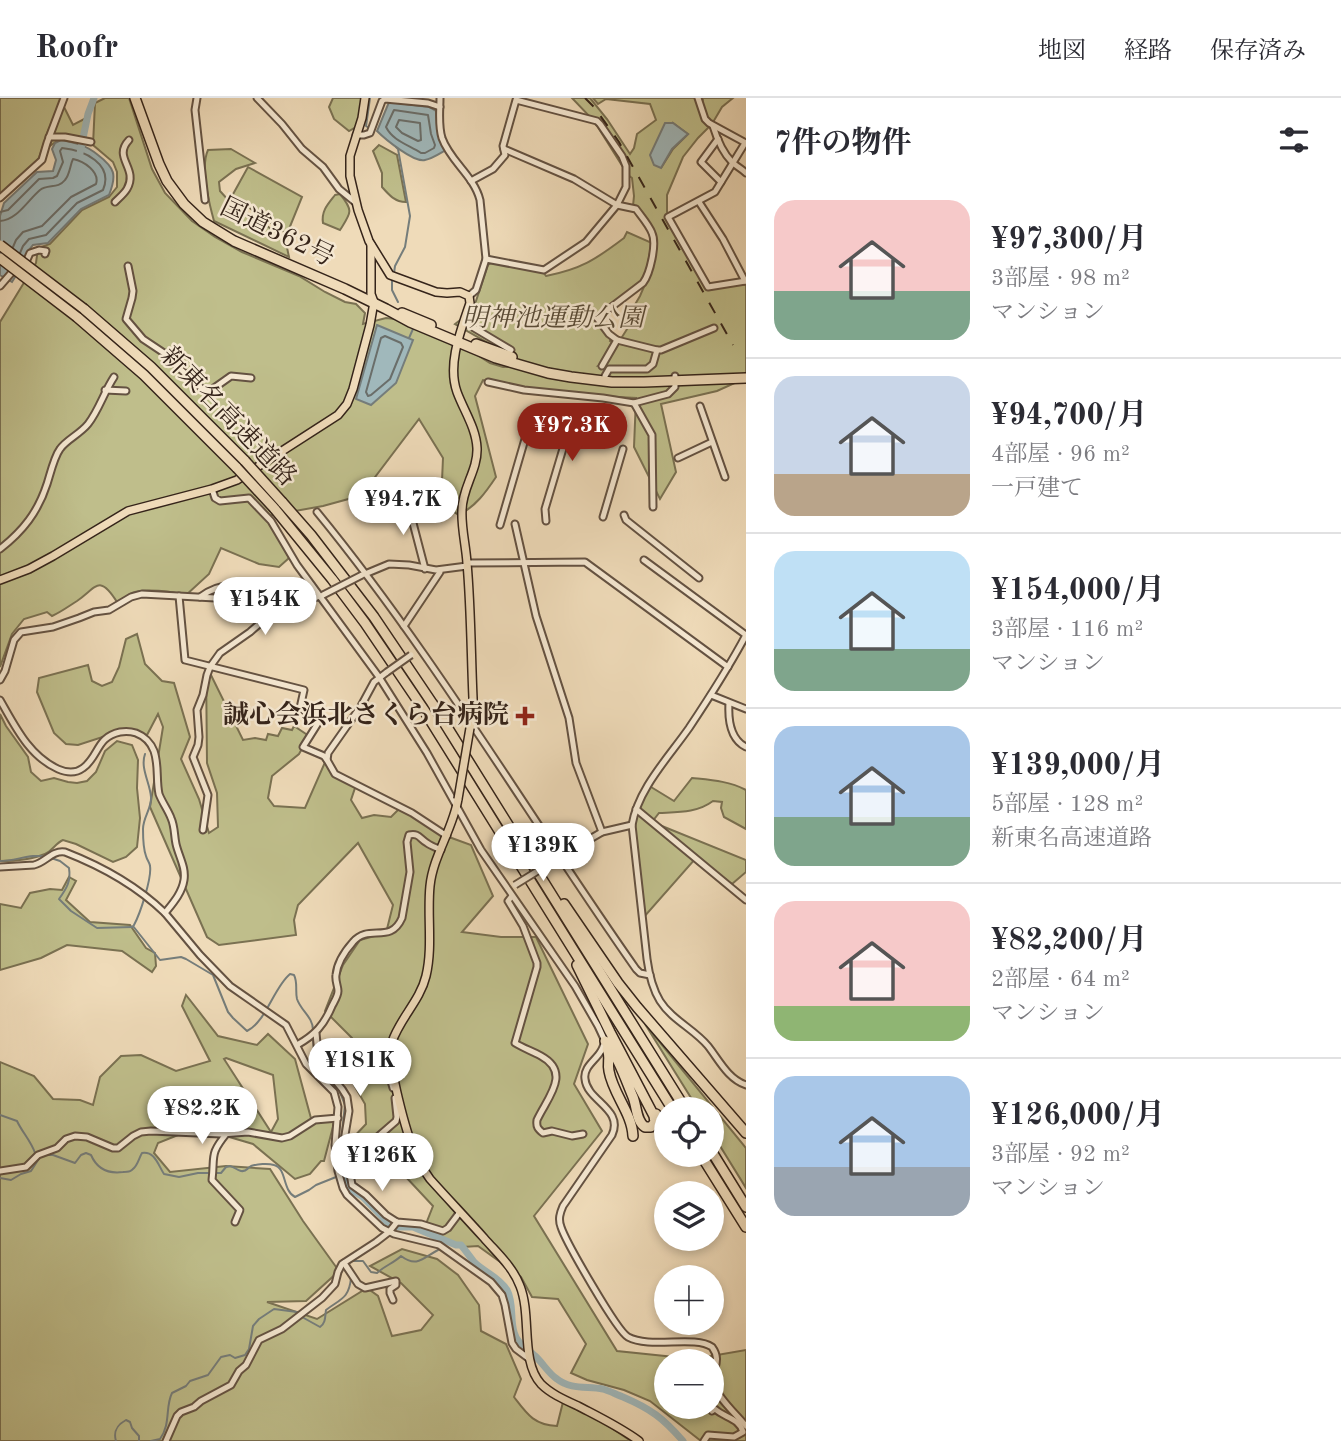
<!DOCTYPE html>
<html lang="ja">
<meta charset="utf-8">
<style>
:root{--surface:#fff;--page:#f2f2f3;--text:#2b2b33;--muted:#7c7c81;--line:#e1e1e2;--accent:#8f2418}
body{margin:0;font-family:"Old Standard TT","Noto Serif JP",serif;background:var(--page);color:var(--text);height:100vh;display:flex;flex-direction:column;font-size:26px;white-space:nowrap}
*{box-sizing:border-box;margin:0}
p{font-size:23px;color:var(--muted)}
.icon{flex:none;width:38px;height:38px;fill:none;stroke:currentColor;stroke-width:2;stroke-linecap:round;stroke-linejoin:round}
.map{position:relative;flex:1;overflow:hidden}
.side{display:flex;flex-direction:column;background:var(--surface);width:595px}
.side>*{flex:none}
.controls{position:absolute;left:654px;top:999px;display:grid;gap:14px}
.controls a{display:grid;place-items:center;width:70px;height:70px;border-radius:50%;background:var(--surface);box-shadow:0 4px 10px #0003;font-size:35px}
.price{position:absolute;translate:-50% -60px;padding:0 16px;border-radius:24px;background:#fff;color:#222;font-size:23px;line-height:46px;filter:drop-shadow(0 2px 4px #0008)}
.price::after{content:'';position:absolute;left:50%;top:42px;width:21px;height:16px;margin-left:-10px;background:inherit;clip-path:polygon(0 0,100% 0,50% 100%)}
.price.on{background:var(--accent);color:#fff}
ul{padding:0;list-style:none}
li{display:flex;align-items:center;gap:21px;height:175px;padding:0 28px}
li+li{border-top:2px solid var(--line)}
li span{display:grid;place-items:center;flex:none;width:196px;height:140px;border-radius:21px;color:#555}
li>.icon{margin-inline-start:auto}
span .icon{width:84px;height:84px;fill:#fffc;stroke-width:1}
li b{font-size:30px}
h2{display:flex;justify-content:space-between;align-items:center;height:84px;padding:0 28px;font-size:30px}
header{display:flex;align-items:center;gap:42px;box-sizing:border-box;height:98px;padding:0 35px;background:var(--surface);border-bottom:2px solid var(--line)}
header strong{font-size:33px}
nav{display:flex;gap:38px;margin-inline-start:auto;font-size:24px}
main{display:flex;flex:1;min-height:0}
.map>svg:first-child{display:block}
</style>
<header>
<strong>Roofr</strong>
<nav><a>地図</a><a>経路</a><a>保存済み</a></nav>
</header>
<main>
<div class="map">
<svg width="746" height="1343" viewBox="0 0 746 1343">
<rect width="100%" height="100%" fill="#efdbb9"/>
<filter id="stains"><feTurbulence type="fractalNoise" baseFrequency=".00286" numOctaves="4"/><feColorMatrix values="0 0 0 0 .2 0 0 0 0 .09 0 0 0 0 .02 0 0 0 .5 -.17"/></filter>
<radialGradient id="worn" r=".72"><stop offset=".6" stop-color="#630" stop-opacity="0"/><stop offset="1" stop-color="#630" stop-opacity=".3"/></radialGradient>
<g fill="#bfbe8b" stroke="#7a7152" stroke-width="2" fill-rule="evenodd">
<path d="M0,0H64L48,33L39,60L25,77L0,97Z"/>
<path d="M105,0H129L152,71L165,95L192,123L215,139L242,154L299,178L325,194L345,204L356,206L365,215L363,226L386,220L395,221L471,253L490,265L503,269H509L516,266L502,253L455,226L473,212L488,167L491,165L533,171L539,174H543L546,178C581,171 595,162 624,140L627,134L652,145L645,179L642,185L596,219L611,240L610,243L614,245L603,264L598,268L603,269L629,228L630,215L640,198L646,184L653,157L652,133L633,108L634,98L632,80L628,77L594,23L572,0H590L607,21L630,56L634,50L637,36L656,22L650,6L606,1L598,6L593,0H698L702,7L703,0H733L722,9L712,26L698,40L683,59L667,97V114L706,190H720L746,184V280L717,293L661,306L676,374L660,401L634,349L636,300L561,296L483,282L475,298L496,379C486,394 476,408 459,417L441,406L443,360L419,321L372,383L352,400L323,408L267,418L289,460L279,469L259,466L221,450L209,476L185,498C175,493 142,490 132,495C126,498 124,502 117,504C99,475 96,490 77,503C69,508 61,514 52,518L47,514L24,521L12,536L0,569V224L36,165L38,150L50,146L82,112L109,99L117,89V74L113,64L93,47L95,5ZM673,25L688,36L673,51L661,70Z"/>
<path d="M333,0H365L356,29L349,33L334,21L329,9Z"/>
<path d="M64,9L73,27L88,19L81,46C66,37 63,38 50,48L53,29L61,10Z"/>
<path d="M379,47L397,57L406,104C395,104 389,97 382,89V75L373,53Z"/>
<path d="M231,51L255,65L236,71L219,84L220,93L229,103L285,140L289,159L214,123C209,105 200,69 208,52Z"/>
<path d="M248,69L302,99L287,136L232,98Z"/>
<path d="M340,96C354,113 351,115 340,132L323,125C321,113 328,106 335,97Z"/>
<path d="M137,536L145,566L162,583L174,585L190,639L181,661L199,701L209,735L218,729L217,695L207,665L206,567L243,642L255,640L266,642L268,636L278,638L282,630L292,632L294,628L309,638L299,656L272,678L268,700L274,708L305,710L326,662L335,676L356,687L351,702L362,720L374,717L391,719L400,710L449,739L471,747L493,798L462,834L501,839H536L588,946L574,986L602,1033L534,1118L617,1253L694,1261L746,1252V1343H701L650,1303L624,1292L587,1282L571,1275L586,1246L558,1201L532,1199L521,1179L478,1148L463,1149L424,1131L433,1108L405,1078L391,1077L375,1058L358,1065L350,1043L366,1026L365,1006L354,987L352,940L325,913L343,867L360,842L386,835L393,807L358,745L298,807L294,822L296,837L219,847L207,839L150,709L163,629L158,616L147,637L124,632L78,647L66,646L54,635L37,594L39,580L88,567L92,583L102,588L112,584L119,569L126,541ZM667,1264H712V1309H667Z"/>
<path d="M0,616L6,628L28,659L31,674L41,683L54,680L68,684L77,685L87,683L96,674L105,653L117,643L132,647L138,662L137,690L140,720L137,749L126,759L113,764L76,746L63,742C56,745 52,753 45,756C31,762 15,763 0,763Z"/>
<path d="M692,680C711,682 729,683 746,692V731L724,719L721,710L722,704L713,703C697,715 678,714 659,715L652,724L746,762V774L732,786L695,761L644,819L632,729L637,708L651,689L674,703Z"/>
<path d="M69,779L76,783L66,802L90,824L130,827L146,850L155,855L156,868L152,874L122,853L67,847L41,860L0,872V806L21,810L30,795L50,791L62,792Z"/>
<path d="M186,897L218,938L257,947L268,936L295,961L312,1024L327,1020L334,1025L324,1063H321L310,1076L295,1081L253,1046L209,1033L178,1037L158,1045L154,1055L170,1074L226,1068L270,1071L303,1123L339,1173L306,1203L267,1204L317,1221L367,1190L378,1198L392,1238L421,1232L433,1217L401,1185L370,1168L402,1151L437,1161L458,1177L479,1207L481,1233L506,1246L521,1281L514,1299C527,1316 534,1327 557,1328L563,1304L604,1325L631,1343H0V964L34,978L53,1001L80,1002L93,1007L100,979L121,958L141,957L176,973L210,963L182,908ZM226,960L273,977L278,1021L271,1034L224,961Z"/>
<path d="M645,926L746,1050V1090L712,1035V1012L698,1011Z"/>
</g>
<g fill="#a0b8bb" stroke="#757d7b" stroke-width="2">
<path d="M389,4L429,9L436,13L438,35L446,52C439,56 432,61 425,62C414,65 385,41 377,33Z"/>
<path d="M665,25H673L688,36L672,51L661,70L654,67L650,57Z"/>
<path d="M61,42C76,45 86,47 98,57C115,70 117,77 109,97L81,111L48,145L33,147L29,152L25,163L12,184L0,177V118L4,105L37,74L53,73L56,62L52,51L55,45Z"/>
<path d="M377,227L413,242L396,285L371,307L356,301Z"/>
</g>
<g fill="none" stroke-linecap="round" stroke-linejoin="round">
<g stroke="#6a6e6a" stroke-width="2">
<path d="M394,12L428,17L431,36L435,47L434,50L425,55H421C409,47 393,43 386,29Z"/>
<path d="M399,22L420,25L421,42L418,43L402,35L396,29Z"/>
<path d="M0,114L8,112L39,81L53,80L57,78L63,64L60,53L62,50C84,52 114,66 103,92L77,105L46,137L29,141L23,148L20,155"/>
<path d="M0,123C17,122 27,103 40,92C48,86 58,91 65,82C70,76 70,67 73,61C84,63 100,74 96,86L71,99L42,128L23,134L16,142L13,149"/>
<path d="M385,238L401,245L403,249L390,281L371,297L368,298L366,294L381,240Z"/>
</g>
<g stroke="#757d7b" stroke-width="2">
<path d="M369,30L366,28L370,0"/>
<path d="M394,175L395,168L405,149L410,118L398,51L396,49"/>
<path d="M392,182V192L398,204"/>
<path d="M409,240L413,231"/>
<path d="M51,760L60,763L69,770C71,783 67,790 59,801L71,813L97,830L132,829"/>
<path d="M0,763C16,763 32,755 46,759"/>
<path d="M134,827C140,816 152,780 150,768C150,765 147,762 146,758C143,750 143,740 143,731C143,719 152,710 151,699C150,685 140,670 145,656"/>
<path d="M133,828L160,862L181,859L186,861L213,877L228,914L233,920L247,933C266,924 274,889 290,876L294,877C298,885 295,892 297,901C301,913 313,919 313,932"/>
<path d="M313,938L314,954L317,964L321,970L339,992L345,1007L341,1043L346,1077L342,1078"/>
<path d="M0,1017L17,1023C22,1034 31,1043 35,1055"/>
<path d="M46,1057H53L75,1065L81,1057L86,1055L91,1057C97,1071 108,1076 123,1074C129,1073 129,1075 134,1070C138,1066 139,1060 142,1055C155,1053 158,1067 164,1076L179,1079L198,1075H221L226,1069L230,1068C234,1069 237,1072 241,1073C247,1074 246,1071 251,1068C257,1066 268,1065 274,1067C287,1070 282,1092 295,1099L309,1092L316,1087L336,1079"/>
<path d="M0,1080L11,1082L21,1076L31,1073L40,1059"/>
<path d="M346,1167L352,1163H363L371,1174L377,1175C384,1168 394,1165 401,1158C417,1170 423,1160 438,1152"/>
<path d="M116,1343C113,1333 117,1327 126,1322L130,1324L132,1330L139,1338V1343"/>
<path d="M151,1343L160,1341C171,1326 165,1309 172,1295L186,1288L190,1283L208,1277L221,1259L230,1257L235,1260L245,1257L249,1251L253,1228L259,1221L274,1211L297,1214L302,1219L320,1229C326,1225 325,1218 326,1212C340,1201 349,1201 351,1180"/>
</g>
<g stroke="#a0b8bb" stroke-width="7">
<path d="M80,55L88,16L94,0"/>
<path d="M346,1077L348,1087L352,1092L363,1099L390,1127L395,1129H413L456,1147H461C466,1153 470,1159 474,1164C484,1174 499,1179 507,1192C514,1205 510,1221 514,1234C517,1246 527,1250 535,1258C543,1265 548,1275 557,1281C571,1292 587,1288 603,1291C610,1293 617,1297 623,1299C651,1311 663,1320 683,1343"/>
</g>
<defs>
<g id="minor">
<path d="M197,0L195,12L205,102"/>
<path d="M257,0L282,26L302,51L323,69L339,91L355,104"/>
<path d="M440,0C440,13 438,27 442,40C450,63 474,78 480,102L486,161L476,192L469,198"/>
<path d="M698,0L705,21L709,25L746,45"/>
<path d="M713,28C717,41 723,55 732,64C736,68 742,71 746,75"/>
<path d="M356,37H364L370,35L382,3L385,1L428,5L440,9"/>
<path d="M49,39H65L91,44"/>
<path d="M718,41L701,64L721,84"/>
<path d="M745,45L715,94L668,119L708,189L746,183"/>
<path d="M504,51L574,81L617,107L636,111C641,118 649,127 652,135C657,146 650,176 643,185L597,220L609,236L617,242L657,252H661L714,230"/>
<path d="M471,83L493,71L505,57L503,48L516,2L597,23L600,26L622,58L626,68V89L617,107L586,144L544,172L486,161"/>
<path d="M0,100L42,62L47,45L64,0"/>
<path d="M115,104C119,100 124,96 127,91C139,70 112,60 129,42"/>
<path d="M699,104L723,141L745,183"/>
<path d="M128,168L133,193L132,200L126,221L143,241L167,257L179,270L207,295L231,278L251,280"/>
<path d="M0,188L13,173L26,164L30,155L39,152L46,153L45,156"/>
<path d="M464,224L511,252"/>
<path d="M602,268L617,242"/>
<path d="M605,278L609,271H647L653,266L657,252"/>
<path d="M488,284L524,292L603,300L634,305L668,296L675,289V278"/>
<path d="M105,292L126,293"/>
<path d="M634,305L652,337L653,409"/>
<path d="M700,308L725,379"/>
<path d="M678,360L712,344"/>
<path d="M212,391L215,400L220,403L249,400L271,423L297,467L379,579L427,655L481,752L575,888L598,928L605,943C604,946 603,950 601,953C596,962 583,969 585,981C587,1003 624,1011 612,1037L563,1108C560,1115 558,1121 561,1129C566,1144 617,1233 628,1239C650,1251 694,1237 712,1249C723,1264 710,1272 714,1287C718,1300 737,1317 746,1328"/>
<path d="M407,402L425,471"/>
<path d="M317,414C435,558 529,719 636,871L640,875L650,877"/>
<path d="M624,417L626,422L699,480"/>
<path d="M603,419L623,351"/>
<path d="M546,423L545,411L570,327"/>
<path d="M515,426L536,518L569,620L576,665L602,734"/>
<path d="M500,427L532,317"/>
<path d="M0,451C23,433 38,414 47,386C50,377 54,359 60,351C66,342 80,336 88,326C99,312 104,294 114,279"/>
<path d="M644,462L746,537"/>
<path d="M467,465L585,464L728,569"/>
<path d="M365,476L389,466L409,467L436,472L467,468"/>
<path d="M179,498L185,562L304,592L300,610L320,622L303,649L324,658L327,662"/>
<path d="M200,499C230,476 277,489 312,488"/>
<path d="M404,528L440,474V472"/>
<path d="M746,537C729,569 709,600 689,630C668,660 638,691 632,727L647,861C649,876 652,890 660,903C672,922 694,931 708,948C719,962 728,981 746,987"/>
<path d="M387,574L374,584L361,608L328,655L327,662L335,676L412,715L447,738"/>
<path d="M0,582L5,573L14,542L21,534L53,529L79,520L94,514L109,512L131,499L142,496L289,504L306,503L320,498"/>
<path d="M711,597L746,611"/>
<path d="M0,602C15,628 29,658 58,671C67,675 75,676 83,670C99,659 96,639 120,634C125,633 130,633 136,635C144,638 151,645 154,653C159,667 156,682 159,696C162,704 168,712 171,720C175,729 174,737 176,746C179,759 186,769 184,782C182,795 173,805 165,815L200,857L230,888L286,927L306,966L334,994L338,1009L335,1047L338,1073L343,1090L347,1097L382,1130L394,1136L439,1147L491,1184L502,1197L505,1207L512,1245L516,1251L528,1260"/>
<path d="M729,605C728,622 730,641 746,649"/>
<path d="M636,711L746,802"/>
<path d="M203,732L208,697L193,659L198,647L199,639L197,612L203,597L207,577L210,569L220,555L250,534L272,515L295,488"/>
<path d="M559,759L602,734L632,727"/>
<path d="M0,769L34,767C46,764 52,752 65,754C101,768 137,788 165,815"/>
<path d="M512,798L508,803L523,828L537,865V869L515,945C523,950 532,953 541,958C572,975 547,1000 537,1022C536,1029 538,1031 543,1035L552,1033L572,1038L583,1036"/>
<path d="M316,935L318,956L323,968L342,991L347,999L349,1013L344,1043L352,1087L366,1097L386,1117L397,1124L421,1126L443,1133L448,1130L460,1114"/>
<path d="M297,947C315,937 324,927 332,908C334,904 338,898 338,893C338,888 335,883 336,877C337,866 345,853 353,844C369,825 390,847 402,820L410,774L407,744L409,737C419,735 419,740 427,745C431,748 437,750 441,752"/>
<path d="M391,970L389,976L393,990"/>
<path d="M227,1035C209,1057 215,1057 212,1082L240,1112L235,1124"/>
<path d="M0,1073L26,1069L38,1057L57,1050L66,1041L75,1038L87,1039L113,1050H118L133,1038L141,1034L151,1033L221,1036L248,1034L282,1040L290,1038L315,1022L338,1020"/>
<path d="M349,1076L363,1060L373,1043L396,1023L397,1019L395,1000"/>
<path d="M344,1165L358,1186L365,1190L396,1183V1187L390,1191V1195L393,1202"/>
<path d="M166,1343L177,1318L181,1314L194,1309L201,1303L231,1287L239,1273L246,1267L259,1242L282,1231L322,1200L335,1186L338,1174L342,1166L376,1144L389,1134L397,1124"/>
<path d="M704,1343L708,1337L734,1339L743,1334C739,1320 725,1320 715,1311L712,1313"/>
</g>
<g id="major">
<path d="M365,0L362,20L350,58V78L358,112L369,143L390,177L436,194L447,195L460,194L469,198L470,205C461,232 447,266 457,294C464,313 476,330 477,350C478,372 462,390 462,412C461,429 466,448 467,465C471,510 471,555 473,600V612L470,630"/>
<path d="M0,482L29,471L53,458L128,413L212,391L237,382L338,317L347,306L353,291L370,227L374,204L371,196V147"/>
<path d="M458,701C453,731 433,758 430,788C427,817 433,849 426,878C420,903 400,920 392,944C386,964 407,1037 416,1058C420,1066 424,1073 430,1081C448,1101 466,1120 484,1140C497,1155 513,1169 520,1188C532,1218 520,1263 541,1286C551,1296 565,1302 578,1308C599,1319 620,1329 639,1343"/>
</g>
<g id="highway">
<path d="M135,0L159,66L167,83L184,106L203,124L234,143L345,191L386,211L410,224L496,260L548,275L571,279L612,284H644L746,280"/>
<path d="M84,211L151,269L245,363"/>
<path d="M402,215L431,227"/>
<path d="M77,219L144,277L237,370"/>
<path d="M476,246L512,259"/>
<path d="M282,404L311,437L374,519L432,605L686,1012"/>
<path d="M274,410L332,481L365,525L424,612L673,1012"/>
<path d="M564,806L618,885L637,909L746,1035"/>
<path d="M577,867L610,934L654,1018L655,1024L651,1029H645C636,1023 637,1009 633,999C625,980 618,958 605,943"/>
<path d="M607,951C611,959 607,965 609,973C613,996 632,1015 633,1038"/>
<path d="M656,1016L666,1032"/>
<path d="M712,1054L746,1109"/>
<path d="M701,1057L746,1129"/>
</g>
</defs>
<use href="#minor" stroke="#645242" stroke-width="9"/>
<use href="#major" stroke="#35241a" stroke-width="10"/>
<use href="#highway" stroke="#35241a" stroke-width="12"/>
<use href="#minor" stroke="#f5e8d2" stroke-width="5"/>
<use href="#major" stroke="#efdbb9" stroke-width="7"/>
<use href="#highway" stroke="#efdbb9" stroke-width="9"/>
<path stroke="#35241a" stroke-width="2" stroke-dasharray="12 12" stroke-linecap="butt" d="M585,0L594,9L619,44L733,247"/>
<defs>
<g id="minor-bridge">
<path d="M323,497L362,477"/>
<path d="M387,574L411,557"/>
<path d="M515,787L557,761"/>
</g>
<path id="major-bridge" d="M458,701L470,630"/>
<g id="highway-bridge">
<path d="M0,147L84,211"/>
<path d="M0,160L77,219"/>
<path d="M245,363L282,404"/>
<path d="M237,370L274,410"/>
</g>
</defs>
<use href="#minor-bridge" stroke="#645242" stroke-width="9" stroke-linecap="butt"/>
<use href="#major-bridge" stroke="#35241a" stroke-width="10" stroke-linecap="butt"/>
<use href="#highway-bridge" stroke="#35241a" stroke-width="12" stroke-linecap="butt"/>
<use href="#minor-bridge" stroke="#f5e8d2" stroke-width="5"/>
<use href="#major-bridge" stroke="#efdbb9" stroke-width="7"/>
<use href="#highway-bridge" stroke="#efdbb9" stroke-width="9"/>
</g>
<path fill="#8f2418" stroke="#f5e8d2" stroke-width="2.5" d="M521.5 607.5h7v7h7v7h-7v7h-7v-7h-7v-7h7z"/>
<g text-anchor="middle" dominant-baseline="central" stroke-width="5" stroke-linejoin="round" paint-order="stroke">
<g font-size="26" fill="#35241a" stroke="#f5e8d2">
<text transform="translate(277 135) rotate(26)">国道362号</text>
<text transform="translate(228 319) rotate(46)">新東名高速道路</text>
</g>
<g font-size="26" font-style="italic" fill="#584a36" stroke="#f5e8d2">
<text x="553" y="221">明神池運動公園</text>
</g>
<g font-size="26" font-weight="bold" fill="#35241a" stroke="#f5e8d2" text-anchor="end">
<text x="509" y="618">誠心会浜北さくら台病院</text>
</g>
</g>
<rect width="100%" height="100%" filter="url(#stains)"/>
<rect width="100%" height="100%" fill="url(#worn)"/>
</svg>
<div class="controls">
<a><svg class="icon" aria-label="locate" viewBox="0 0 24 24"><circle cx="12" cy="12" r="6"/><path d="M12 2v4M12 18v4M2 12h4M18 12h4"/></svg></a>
<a><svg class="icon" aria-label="layers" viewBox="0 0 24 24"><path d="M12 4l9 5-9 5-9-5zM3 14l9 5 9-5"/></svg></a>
<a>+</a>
<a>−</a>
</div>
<b class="price on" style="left:572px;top:365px">¥97.3K</b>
<b class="price" style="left:403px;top:439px">¥94.7K</b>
<b class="price" style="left:265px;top:539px">¥154K</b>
<b class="price" style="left:543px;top:785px">¥139K</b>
<b class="price" style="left:360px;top:1000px">¥181K</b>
<b class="price" style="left:202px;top:1048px">¥82.2K</b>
<b class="price" style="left:382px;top:1095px">¥126K</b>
</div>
<section class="side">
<h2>7件の物件<svg class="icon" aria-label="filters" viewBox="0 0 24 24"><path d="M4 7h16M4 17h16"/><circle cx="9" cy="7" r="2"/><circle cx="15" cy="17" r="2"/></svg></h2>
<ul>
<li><span style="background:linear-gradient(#f6c9c9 65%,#7fa58c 0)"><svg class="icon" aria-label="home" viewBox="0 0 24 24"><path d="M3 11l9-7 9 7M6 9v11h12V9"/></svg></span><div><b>¥97,300/月</b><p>3部屋 · 98 m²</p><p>マンション</p></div></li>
<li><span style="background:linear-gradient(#c9d6e8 70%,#b9a48a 0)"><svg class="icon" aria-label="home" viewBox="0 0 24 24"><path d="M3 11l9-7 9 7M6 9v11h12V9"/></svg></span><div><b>¥94,700/月</b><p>4部屋 · 96 m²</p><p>一戸建て</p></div></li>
<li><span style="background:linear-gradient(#bfe0f5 70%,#7fa58c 0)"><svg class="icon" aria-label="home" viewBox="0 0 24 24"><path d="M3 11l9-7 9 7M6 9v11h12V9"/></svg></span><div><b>¥154,000/月</b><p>3部屋 · 116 m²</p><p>マンション</p></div></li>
<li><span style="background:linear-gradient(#a9c7e8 65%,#7fa58c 0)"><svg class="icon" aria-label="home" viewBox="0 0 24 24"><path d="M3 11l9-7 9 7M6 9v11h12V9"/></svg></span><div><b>¥139,000/月</b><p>5部屋 · 128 m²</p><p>新東名高速道路</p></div></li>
<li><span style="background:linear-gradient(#f6c9c9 75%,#8fb573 0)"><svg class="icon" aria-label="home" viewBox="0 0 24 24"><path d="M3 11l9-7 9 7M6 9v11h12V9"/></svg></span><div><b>¥82,200/月</b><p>2部屋 · 64 m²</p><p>マンション</p></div></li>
<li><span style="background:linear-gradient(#a9c7e8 65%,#9aa5b1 0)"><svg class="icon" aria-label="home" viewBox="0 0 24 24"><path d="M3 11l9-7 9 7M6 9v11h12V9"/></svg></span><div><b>¥126,000/月</b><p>3部屋 · 92 m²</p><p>マンション</p></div></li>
</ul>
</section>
</main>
